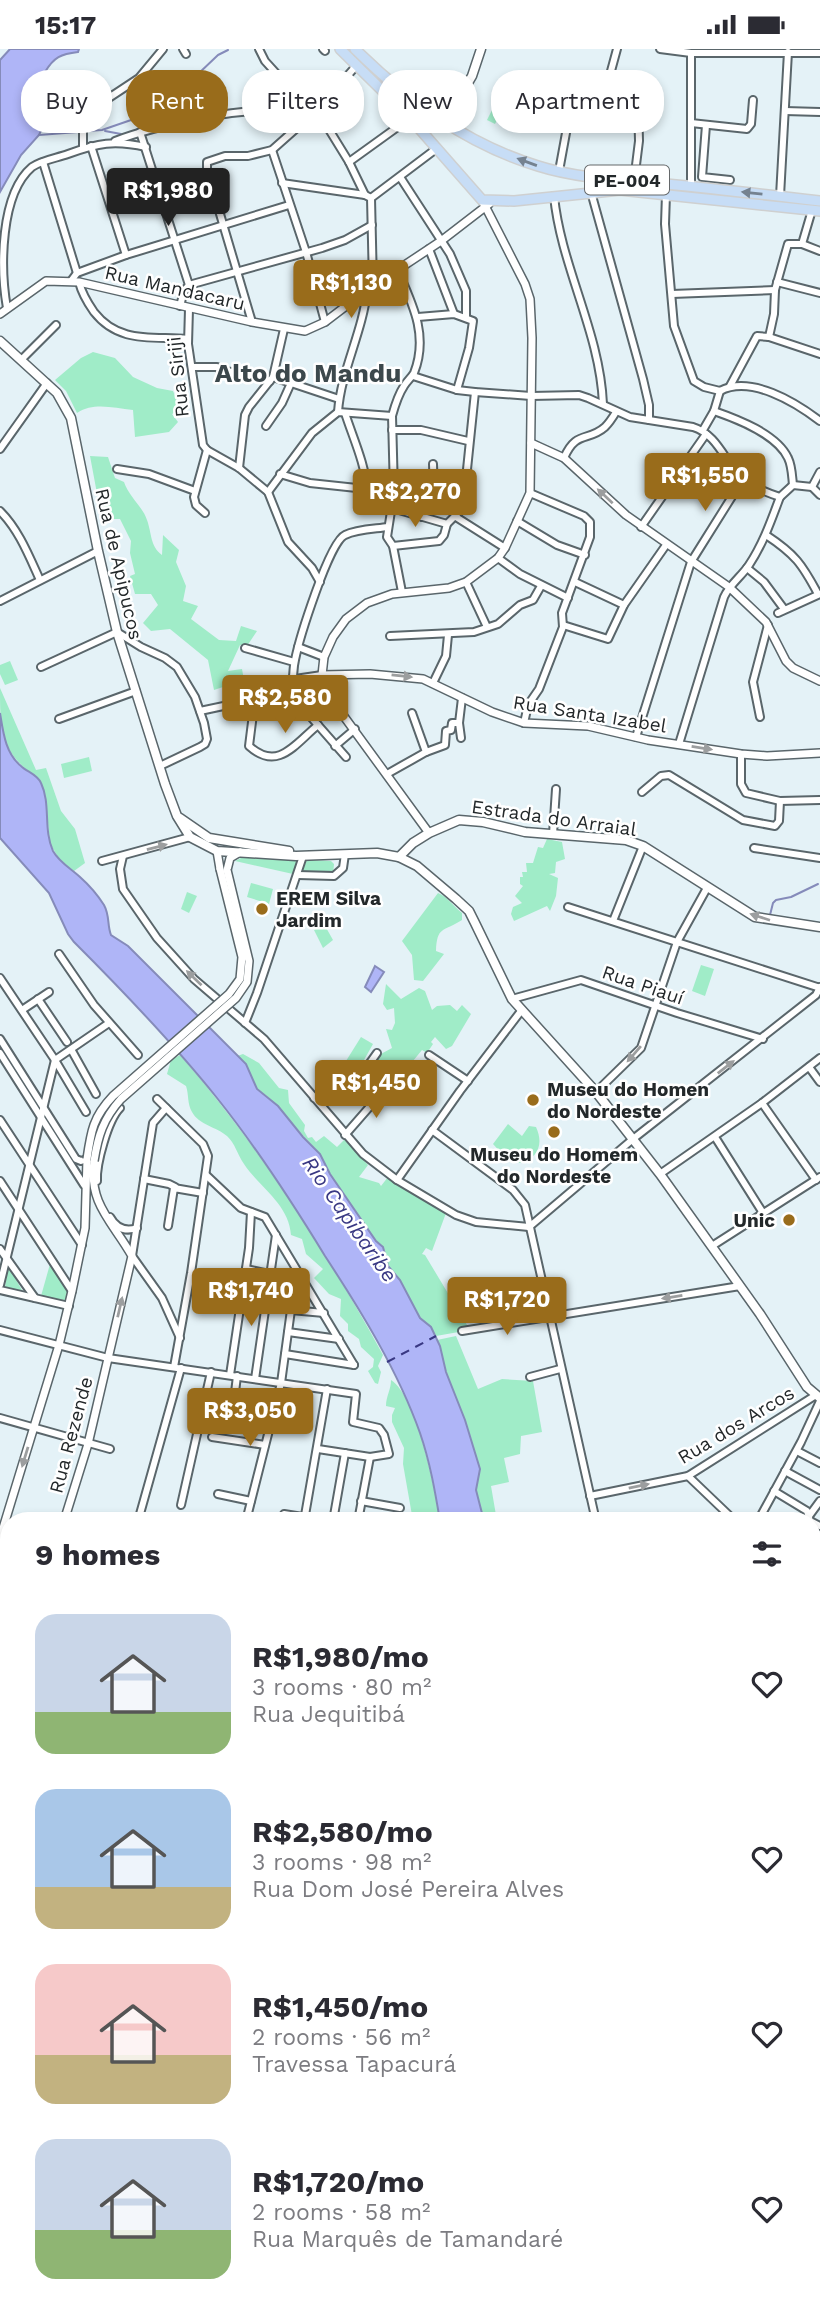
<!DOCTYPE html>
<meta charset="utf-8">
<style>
:root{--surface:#fff;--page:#f7f7f7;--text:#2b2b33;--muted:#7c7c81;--accent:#996c1b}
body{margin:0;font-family:"Work Sans",sans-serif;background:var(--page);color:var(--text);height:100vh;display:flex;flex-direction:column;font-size:26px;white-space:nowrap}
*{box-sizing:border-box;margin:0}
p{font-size:23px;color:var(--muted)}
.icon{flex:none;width:38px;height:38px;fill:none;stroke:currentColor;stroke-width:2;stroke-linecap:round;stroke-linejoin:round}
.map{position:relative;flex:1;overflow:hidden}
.side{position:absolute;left:0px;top:1463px;width:821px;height:798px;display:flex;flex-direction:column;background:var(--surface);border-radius:28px 28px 0 0;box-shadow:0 4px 10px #0003}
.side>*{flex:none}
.hud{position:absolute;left:21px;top:21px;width:779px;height:63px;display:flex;gap:14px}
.price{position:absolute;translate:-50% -60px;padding:0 16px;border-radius:7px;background:var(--accent);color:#fff;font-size:23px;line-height:46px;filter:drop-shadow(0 2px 4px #0008)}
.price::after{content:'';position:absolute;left:50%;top:42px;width:21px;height:16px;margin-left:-10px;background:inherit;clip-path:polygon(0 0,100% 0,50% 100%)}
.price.current{background:#222;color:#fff}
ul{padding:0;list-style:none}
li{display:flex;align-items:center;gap:21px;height:175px;padding:0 35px}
li span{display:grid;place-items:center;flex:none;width:196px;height:140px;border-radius:21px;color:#555}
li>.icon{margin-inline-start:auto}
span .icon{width:84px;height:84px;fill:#fffc;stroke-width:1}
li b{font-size:30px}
h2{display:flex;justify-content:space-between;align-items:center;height:84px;padding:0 35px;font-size:30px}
.chip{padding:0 24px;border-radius:28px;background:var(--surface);box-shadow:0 4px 10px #0003;font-size:24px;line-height:63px}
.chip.current{background:var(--accent);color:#fff}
.status{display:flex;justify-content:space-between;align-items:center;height:49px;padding:0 35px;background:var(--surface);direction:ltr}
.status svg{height:19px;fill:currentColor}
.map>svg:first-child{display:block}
</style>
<div class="status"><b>15:17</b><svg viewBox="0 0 49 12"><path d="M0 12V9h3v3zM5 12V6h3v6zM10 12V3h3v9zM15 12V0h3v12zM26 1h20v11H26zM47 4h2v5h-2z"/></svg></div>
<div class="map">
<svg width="820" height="2261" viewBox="0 0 820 2261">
<rect width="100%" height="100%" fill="#e4f2f7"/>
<g fill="#a0ecc8">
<path d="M497,51L505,54L495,75L487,71Z"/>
<path d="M93,303L115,309L133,328L157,339L173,342L181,360L172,365L178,373L169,383L135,388L133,361C113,359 94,353 77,364L66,342L55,331L81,309Z"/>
<path d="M90,407L108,408L115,429L124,433C129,448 143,458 147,471C152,485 150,497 162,506L163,486L179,501L176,513L186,537L183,552L198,557L191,570L219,591L236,592L241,577L257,582L247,597L240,596L228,622L242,620L244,631L214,641L208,611L170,580L151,582L143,574L158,556L151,545H135L130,527L135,525L130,504L131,492L120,470H106L101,466Z"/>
<path d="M10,612L18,631L5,636L0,625V616Z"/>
<path d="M0,639L36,721L46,719L61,762L75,780L85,814L74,822L60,812L50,794L46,753L39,730C1,704 0,684 0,639Z"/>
<path d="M89,708L92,722L64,729L61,715Z"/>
<path d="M547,790L562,793L565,810L556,813L555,824L549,825L558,829L556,847L550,862L547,857L514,872L511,865L513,858L522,854L515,847L523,837L520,835V828H523L522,823H527L526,814H533L538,798L543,799Z"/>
<path d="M245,807L296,811L298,814L296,823L293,825L235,812Z"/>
<path d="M307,811L331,812L334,815L333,826L302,825L301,823Z"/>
<path d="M251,834L273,840L269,855L247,848Z"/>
<path d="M187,843L197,847L189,864L181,860Z"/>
<path d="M438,844C448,848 453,857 462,864V871C443,883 437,877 436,902L444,905L423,932L414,931L412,906L402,892Z"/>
<path d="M324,875L333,891L323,899L314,881Z"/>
<path d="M701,916L714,920L705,947L692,942Z"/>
<path d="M386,935L401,950L419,939L425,942L432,961L437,957L450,956L457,962L462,956L471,965L452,997L446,1000L435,988L431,993L433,995L427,1004L422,1001L394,1035L382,1034L364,1024L379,1006L392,999L386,980L392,981L395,974L394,959L387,961L383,955Z"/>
<path d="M361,988L373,995L350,1036L336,1028Z"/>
<path d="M243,1005L259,1014L279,1039L288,1041L289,1054L305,1076L304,1082L308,1089L312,1088L316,1093L324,1087L337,1098L345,1090L368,1116L359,1128L379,1134L381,1137L388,1128L446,1164L432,1202L426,1199L422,1205L425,1206L470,1281L436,1287L430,1278L420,1269L400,1232L388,1217L383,1198L376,1192L330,1125L320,1105L268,1048L257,1040L250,1024L237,1007Z"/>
<path d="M180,1006C259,1097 325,1200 383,1306L378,1317L381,1323L378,1335L375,1334L368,1322L373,1318L374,1310L361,1298L359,1290L348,1282V1275L340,1267L341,1250L329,1245L314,1229L323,1220L306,1205L302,1190L291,1186C289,1155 260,1139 244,1115C238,1107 235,1094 227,1087C217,1078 199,1076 192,1063C187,1054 189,1046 186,1037L167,1025L171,1011Z"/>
<path d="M508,1075L522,1087L529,1077L536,1078C544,1095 538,1110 519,1114L514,1107L511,1111L503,1106L493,1095Z"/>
<path d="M50,1215L69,1241L66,1253L41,1247Z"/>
<path d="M8,1220H10L23,1243L5,1238Z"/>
<path d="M456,1287L478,1340L502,1330L533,1332L542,1383L521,1387L520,1405L504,1409L509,1433L491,1437L497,1472H484L475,1440L480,1420L465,1371L446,1323L437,1291Z"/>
<path d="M391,1331C417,1347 435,1441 440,1472H413L403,1415L404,1399L392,1373V1366L395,1359L386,1357C386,1347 391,1341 391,1331Z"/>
<path d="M816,1862L820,1866V1943L812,1941V1865Z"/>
<path d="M812,2007L820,2010V2078L812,2079Z"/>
<path d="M494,2252H791L792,2261H490Z"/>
</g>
<g fill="#afb5f7" stroke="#858bba" stroke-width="2">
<path d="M10,0H79L78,3C61,5 54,8 45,23L53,47V57L39,86L21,106L0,143V11Z"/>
<path d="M0,664C3,682 5,704 21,717C27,723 37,725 41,734C51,755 43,780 53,802C59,813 70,819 80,828C89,836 97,845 104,856C110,867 107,876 111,886L128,897L246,1015L257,1040L278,1057L303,1088L320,1105L330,1125L376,1192L383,1198L388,1217L400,1231L420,1269L431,1278L440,1297L446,1323L465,1371L480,1420L476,1441L484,1472H440C435,1442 430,1413 420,1384C398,1322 361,1262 325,1207C292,1153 257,1099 217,1049C173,994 124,943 74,893L68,885L49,844L0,789Z"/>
<path d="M375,917L384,923L371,943L365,938Z"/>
<path d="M812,1941L820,1943V2010L812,2007Z"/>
</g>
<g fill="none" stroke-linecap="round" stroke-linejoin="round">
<g stroke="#858bba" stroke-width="2">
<path d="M87,82L102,81L134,70L173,36L197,26L218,6L228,1"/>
<path d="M105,82L121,85"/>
<path d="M39,86L78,83"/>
<path d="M770,866L773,854L776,851L791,848L818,835"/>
</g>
<g stroke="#afb5f7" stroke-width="6">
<path d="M348,0L430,80"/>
<path d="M0,1998L9,2006"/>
<path d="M0,2023L9,2016"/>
<path d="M0,2125L3,2122L6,2129L3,2131V2142L9,2171L5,2181L9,2185"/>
<path d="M43,2252L49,2261"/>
</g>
<path stroke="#393883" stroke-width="2" stroke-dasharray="9 7" stroke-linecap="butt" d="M387,1313L436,1287"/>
<defs>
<g id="minor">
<path d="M183,0L186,5"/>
<path d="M259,0L265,12L285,34L294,66"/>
<path d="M323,0L325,2"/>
<path d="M660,0L691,4H820"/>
<path d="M691,4V137"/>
<path d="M603,47L627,52"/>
<path d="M317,61L349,113L365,146L371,149L373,236"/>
<path d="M785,62L820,63"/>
<path d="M691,74L747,80L751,75L753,51"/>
<path d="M706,76L702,128L730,131"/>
<path d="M140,83L189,236L184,242L180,257"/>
<path d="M115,92C152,78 252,54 289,64C295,66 298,70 302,75"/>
<path d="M91,97L126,206"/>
<path d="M83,99V66L139,29L163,0"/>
<path d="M272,101L306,203L325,273"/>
<path d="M43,113L77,224"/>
<path d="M349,113L410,69"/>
<path d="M559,122L568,73L572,68L605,44L617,0"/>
<path d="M400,128L450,205L466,242V267"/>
<path d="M634,132L639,92L638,53"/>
<path d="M282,134L365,146"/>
<path d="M591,143L643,330L649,356V371"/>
<path d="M666,145L665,175L674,277L694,332L704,338L720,342C751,326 795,353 820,372"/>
<path d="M554,147C561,218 600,283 603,355"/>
<path d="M780,147L788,3"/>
<path d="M371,149L436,100"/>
<path d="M802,195L812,161"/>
<path d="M429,200L454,265"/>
<path d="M397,220C412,254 429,286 414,324C411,329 407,332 404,337C398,346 395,356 392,367L394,443L387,488L393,497L402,543"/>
<path d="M71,232L77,224L126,206L289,156"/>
<path d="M79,233C82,245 87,253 94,263C119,295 152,287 188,290"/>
<path d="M777,233L820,244"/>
<path d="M189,236L322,199L345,191L372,176"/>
<path d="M672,245L775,241"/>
<path d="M7,259C0,219 0,145 32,118C42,111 57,109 68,105C98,94 114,91 146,98"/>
<path d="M189,260L188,295L203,396L207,401L239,419L268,443L288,493L312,519L320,533"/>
<path d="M418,268L454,265L473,272L469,299L457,341"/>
<path d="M252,273L207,121V113L225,107H248L272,101L317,61L357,16"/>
<path d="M769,288L774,265L775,241L788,195H802L820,202"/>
<path d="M21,311L56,276"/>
<path d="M192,318H217L222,322L243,324L270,332"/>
<path d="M413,327L457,341L475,343L531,347L579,346L588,349L630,368L693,378C719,386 725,415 744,431C754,439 768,444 780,448L793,436L812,438L820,446"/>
<path d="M273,328L339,350"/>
<path d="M730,337L757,287L769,288L820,305"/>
<path d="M714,362C737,370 777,385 788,409C792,417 792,427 793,436"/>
<path d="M338,363C341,321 363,283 367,241"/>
<path d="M345,364C353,389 365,414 367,441"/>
<path d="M266,377L282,354L291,334"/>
<path d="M392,381H421L468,392"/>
<path d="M703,381L714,362L720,342"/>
<path d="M0,400L47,334"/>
<path d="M564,409C576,381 588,393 605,378C609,374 613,368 616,363"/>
<path d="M239,419L245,366L249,358L273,328L284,280"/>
<path d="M117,420L149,425L195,442"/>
<path d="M280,425L310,434L394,443"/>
<path d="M812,438L820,423"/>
<path d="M268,443L312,384L338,363L392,367"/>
<path d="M392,459L447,475"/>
<path d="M0,462C19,481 29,507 40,531"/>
<path d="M205,464L196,456L194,448L207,401"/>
<path d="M422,468L429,449L434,444L433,415"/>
<path d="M456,468L505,499"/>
<path d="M517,472L557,496L585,506"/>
<path d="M641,478L706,385"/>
<path d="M766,486C795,505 802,515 818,545"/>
<path d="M393,497L439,492L444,486L447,475L463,459L475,343"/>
<path d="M498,509L520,525L568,549"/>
<path d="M747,519L764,533L784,560"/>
<path d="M466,533L487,578"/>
<path d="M575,533L624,556"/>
<path d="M0,552L98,502"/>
<path d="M778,564L820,545"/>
<path d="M563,576L608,590L624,556L666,496"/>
<path d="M390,587L474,583L498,575L520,556L533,551L541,537"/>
<path d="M298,598L324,608"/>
<path d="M245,599L294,613"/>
<path d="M41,618L117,583L141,598L165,609L177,618L195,648L204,674L207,690L205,695L200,698L160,717"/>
<path d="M295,630L322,626"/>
<path d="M433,634L446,607L448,586"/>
<path d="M289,643C295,631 292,623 295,611C299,591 329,493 345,486C357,480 374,480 388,478"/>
<path d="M289,643L346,708"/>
<path d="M255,649L249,697C278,723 295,695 318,676"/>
<path d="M200,662L289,643"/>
<path d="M412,664L426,703"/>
<path d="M760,668L753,633L768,576"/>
<path d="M59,670L136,642"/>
<path d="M524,674L528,656L539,640L563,578L562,564L590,488V473L584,467L530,444"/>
<path d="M636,688L691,513L743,430"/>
<path d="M461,689L459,674L462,649"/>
<path d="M679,695L724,548C730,535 741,528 749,516C763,495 771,472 780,448"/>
<path d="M335,697L355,680"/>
<path d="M741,705V735L746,744L780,752L820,751"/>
<path d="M387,725L426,703L445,696L446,682L451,681L452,674H459"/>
<path d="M642,743L661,727L669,726L743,771L775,777L779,772L780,752"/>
<path d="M553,785L556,740"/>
<path d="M754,799L820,809"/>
<path d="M123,807L120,820L123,840L157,889L194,930L264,990L363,1105L397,1131L456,1166L476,1173L529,1178"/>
<path d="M102,812L190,788"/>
<path d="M298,826L334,827L343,819L345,805"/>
<path d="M568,858L820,939"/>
<path d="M613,872L643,797"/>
<path d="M59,905L94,956L138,1006"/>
<path d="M0,929L55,1011L86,1063"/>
<path d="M38,950L67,993"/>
<path d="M512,950L581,931L677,964L763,990"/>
<path d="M22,961L49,943"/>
<path d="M245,974L257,944L303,807"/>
<path d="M0,990L76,1110L81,1112L87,1110"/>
<path d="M72,1002L96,1045"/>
<path d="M0,1004L84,1136"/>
<path d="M429,1006L468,1032"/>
<path d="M809,1018L820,1033"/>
<path d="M596,1043L641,999L677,893L707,839"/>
<path d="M314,1049L332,1040L350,1042L377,1004"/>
<path d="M157,1050L203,1095L208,1107L191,1224L174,1318"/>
<path d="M762,1054L816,1131"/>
<path d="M166,1059L153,1074L132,1207L162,1249L180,1289"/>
<path d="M0,1071L82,1196"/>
<path d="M432,1081L513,1141L525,1156L596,1472"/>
<path d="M345,1086L386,1039"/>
<path d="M715,1088L763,1164"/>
<path d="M660,1125L762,1054L820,1009"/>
<path d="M206,1126L241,1159L265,1168L354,1316"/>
<path d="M144,1130L169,1135L175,1138"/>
<path d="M397,1131L460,1042L521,962"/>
<path d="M0,1132L72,1242"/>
<path d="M97,1132C96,1115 108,1071 120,1059"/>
<path d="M110,1168C116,1179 125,1183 137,1179"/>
<path d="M168,1177L174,1139L203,1144"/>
<path d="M529,1178L633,1090L816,946L820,938"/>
<path d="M712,1197L820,1128"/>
<path d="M0,1200L35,1249"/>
<path d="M0,1236L55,1011L109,974"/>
<path d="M0,1241L69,1257"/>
<path d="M291,1261L324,1264"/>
<path d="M0,1281L108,1309L356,1345L353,1373L379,1379L384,1386L389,1405L370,1408L318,1400"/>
<path d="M462,1282L740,1237"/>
<path d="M288,1283L339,1290"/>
<path d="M285,1305L354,1316"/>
<path d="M230,1326L249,1199L251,1163"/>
<path d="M530,1328L560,1320"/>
<path d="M255,1330L276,1186"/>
<path d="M0,1369L110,1400"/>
<path d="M231,1376L237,1327"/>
<path d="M212,1388L265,1396"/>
<path d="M797,1402L820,1414"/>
<path d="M785,1422L820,1441"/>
<path d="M688,1427L735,1472"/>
<path d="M774,1442L807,1462L810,1472"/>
<path d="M218,1445L251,1452"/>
<path d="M590,1447L688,1427L816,1346"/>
<path d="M361,1452L400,1459"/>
<path d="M181,1456L211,1323"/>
<path d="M284,1465L327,1472"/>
<path d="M809,1467L820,1452"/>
<path d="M138,1472L181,1319"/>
<path d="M246,1472L281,1334L291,1261L269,1225L246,1220"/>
<path d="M304,1472L327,1340"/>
<path d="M333,1472L345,1404"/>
<path d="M358,1472L370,1408"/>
<path d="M758,1472L801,1393L820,1352"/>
<path d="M812,1473L820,1477"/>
<path d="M812,1531L820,1535"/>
<path d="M0,1579L9,1582"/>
<path d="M812,1608L820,1612"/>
<path d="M812,1660L820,1643"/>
<path d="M812,1682L820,1698"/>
<path d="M812,1762L820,1749"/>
<path d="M0,1806L9,1788"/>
<path d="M0,1837L9,1839"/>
<path d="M812,1851L820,1859"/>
<path d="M0,2007L2,2008"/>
<path d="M0,2077L9,2082"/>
<path d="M0,2211L9,2216"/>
<path d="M0,2244L9,2228"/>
<path d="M812,2249L820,2245"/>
<path d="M74,2252L89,2261"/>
<path d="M192,2252L209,2261"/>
<path d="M317,2252L333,2261"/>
<path d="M443,2252L458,2261"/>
<path d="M799,2253L817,2261"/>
<path d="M171,2261L176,2252"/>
<path d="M486,2261L491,2252"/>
</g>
<g id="tertiary">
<path d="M0,265L46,232L79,233L252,273L305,282L325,273L367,241L441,192L489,155"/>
<path d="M531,394L564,409L626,466L729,538L766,573L786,612L793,619L820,632"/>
<path d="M322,626L370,625L423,630L492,663L524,674L588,677L648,691L741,705L767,707L820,704"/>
<path d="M429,784L332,651L322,626L324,608L333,588L346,570L367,554L392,545L449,539L466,533L498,509L505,499L530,444L532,289L530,250L525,235L482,151"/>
<path d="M217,802L220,820"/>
<path d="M227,821L230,809L240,803"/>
<path d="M64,1472L88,1395L132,1207C113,1173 88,1155 94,1112"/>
<path d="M0,1489L59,1296L72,1242L85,1179L87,1110"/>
<path d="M0,1678L9,1650"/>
<path d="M242,2261L247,2252"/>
</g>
<g id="secondary">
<path d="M445,73L472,27L481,0"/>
<path d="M0,292L57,344L71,369L98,502L117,583L165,735L177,767L190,788L217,802L296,807L377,804L399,808L417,817L456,850L469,862L475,874L512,950L596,1043L660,1125L760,1265L807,1338L820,1349"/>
<path d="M180,769L209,789L289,802"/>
<path d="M399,808L413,794L429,784L459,771L483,773L525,783L626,791L643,797L755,868L820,878"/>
<path d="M0,1764L9,1767"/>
<path d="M798,2252L801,2261"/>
</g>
<g id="primary">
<path d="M340,0L410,69L482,151L514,152L620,141L820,162"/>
<path d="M355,0C408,52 466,95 538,117C579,130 624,131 666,135C717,140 769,146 820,152"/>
</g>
</defs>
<use href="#minor" stroke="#5a666b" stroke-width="10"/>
<use href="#tertiary" stroke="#5a666b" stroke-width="10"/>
<use href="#secondary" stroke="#5a666b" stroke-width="11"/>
<use href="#primary" stroke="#cfd0d0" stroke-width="12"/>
<use href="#minor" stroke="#fff" stroke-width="6"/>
<use href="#tertiary" stroke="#fff" stroke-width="7"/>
<use href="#secondary" stroke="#fff" stroke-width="8"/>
<use href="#primary" stroke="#c7ddf6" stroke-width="9"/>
<defs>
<g id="tertiary-bridge">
<path d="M87,1110C91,1082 93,1068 113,1047L229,945L240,930L242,908L220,820"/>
<path d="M94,1112C98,1087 103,1070 121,1050L236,949L247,933L249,912L227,821"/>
</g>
</defs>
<use href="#tertiary-bridge" stroke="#5a666b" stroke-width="10" stroke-linecap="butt"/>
<use href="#tertiary-bridge" stroke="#fff" stroke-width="7"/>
</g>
<defs><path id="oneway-solid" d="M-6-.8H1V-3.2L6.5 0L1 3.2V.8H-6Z" transform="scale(1.75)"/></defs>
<g fill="#758290">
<use href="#oneway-solid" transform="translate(527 113) rotate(-160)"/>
<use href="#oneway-solid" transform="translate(752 144) rotate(-174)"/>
</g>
<g fill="#9c9e9f">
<use href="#oneway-solid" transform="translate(605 447) rotate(-137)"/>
<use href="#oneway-solid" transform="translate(402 627) rotate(6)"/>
<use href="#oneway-solid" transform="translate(702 699) rotate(9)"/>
<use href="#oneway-solid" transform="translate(157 798) rotate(-15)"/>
<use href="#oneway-solid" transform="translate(760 868) rotate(-162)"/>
<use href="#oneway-solid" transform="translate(194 929) rotate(-136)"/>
<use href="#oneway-solid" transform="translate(634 1005) rotate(131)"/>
<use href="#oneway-solid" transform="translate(726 1018) rotate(-38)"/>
<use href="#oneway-solid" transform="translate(672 1248) rotate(171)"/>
<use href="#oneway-solid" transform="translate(120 1258) rotate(-77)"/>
<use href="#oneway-solid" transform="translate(25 1408) rotate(107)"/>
<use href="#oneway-solid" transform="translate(639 1437) rotate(-12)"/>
</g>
<g fill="#996c1b" stroke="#fff" stroke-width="2.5">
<circle cx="262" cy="860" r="7"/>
<circle cx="533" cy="1051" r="7"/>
<circle cx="554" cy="1083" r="7"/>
<circle cx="789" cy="1171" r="7"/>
</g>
<g text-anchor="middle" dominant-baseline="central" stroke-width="5" stroke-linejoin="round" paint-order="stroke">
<rect fill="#fff" stroke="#65686a" stroke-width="2" x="585" y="116.5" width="84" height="29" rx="5"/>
<g font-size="18" font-weight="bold" fill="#23282a">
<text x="627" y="131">PE-004</text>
</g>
<g font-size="19" fill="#23282a" stroke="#fff">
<text transform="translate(175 239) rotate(13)">Rua Mandacaru</text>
<text transform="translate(178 328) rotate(-96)">Rua Siriji</text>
<text transform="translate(119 515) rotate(77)">Rua de Apipucos</text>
<text transform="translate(590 665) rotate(9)">Rua Santa Izabel</text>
<text transform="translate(554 769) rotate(8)">Estrada do Arraial</text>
<text transform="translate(643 936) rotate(19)">Rua Piauí</text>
<text transform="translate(736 1376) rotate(-31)">Rua dos Arcos</text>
<text transform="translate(71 1386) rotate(-75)">Rua Rezende</text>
</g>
<g font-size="19" font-weight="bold" fill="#23282a" stroke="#fff" text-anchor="start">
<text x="276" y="849">EREM Silva<tspan x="276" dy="22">Jardim</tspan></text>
<text x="547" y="1040">Museu do Homen<tspan x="547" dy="22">do Nordeste</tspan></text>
<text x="554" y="1105" text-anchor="middle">Museu do Homem<tspan x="554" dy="22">do Nordeste</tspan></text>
<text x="775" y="1171" text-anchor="end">Unic</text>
</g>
<g font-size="21" font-style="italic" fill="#393883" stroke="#fff">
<text transform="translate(350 1170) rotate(55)">Rio Capibaribe</text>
</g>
<g font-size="26" font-weight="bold" fill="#3c484c" stroke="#fff">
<text x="308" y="324">Alto do Mandu</text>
</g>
</g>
</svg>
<b class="price current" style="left:168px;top:179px">R$1,980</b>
<b class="price" style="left:351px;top:271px">R$1,130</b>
<b class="price" style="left:705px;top:464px">R$1,550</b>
<b class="price" style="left:415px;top:480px">R$2,270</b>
<b class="price" style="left:285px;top:686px">R$2,580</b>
<b class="price" style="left:376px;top:1071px">R$1,450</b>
<b class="price" style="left:251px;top:1279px">R$1,740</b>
<b class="price" style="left:507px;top:1288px">R$1,720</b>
<b class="price" style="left:250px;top:1399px">R$3,050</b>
<div class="hud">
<a class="chip">Buy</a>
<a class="chip current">Rent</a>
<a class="chip">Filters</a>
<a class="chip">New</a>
<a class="chip">Apartment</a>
</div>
<section class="side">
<h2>9 homes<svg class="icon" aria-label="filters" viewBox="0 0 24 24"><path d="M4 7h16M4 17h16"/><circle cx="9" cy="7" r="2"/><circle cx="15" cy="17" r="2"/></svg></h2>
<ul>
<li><span style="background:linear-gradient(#c9d6e8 70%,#8fb573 0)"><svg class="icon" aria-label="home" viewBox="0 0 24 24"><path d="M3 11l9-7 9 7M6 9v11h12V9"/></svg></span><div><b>R$1,980/mo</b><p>3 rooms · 80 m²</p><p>Rua Jequitibá</p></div><svg class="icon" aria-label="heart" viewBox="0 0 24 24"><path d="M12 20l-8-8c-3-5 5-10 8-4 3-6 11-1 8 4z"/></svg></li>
<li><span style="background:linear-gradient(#a9c7e8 70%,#c2b280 0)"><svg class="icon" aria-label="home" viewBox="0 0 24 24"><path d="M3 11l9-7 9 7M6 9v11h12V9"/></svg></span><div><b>R$2,580/mo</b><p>3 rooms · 98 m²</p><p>Rua Dom José Pereira Alves</p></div><svg class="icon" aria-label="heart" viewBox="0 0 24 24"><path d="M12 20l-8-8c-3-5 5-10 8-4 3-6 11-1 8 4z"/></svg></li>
<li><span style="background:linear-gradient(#f6c9c9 65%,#c2b280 0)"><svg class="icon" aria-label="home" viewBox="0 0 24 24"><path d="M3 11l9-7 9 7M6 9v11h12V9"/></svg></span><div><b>R$1,450/mo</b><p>2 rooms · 56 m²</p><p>Travessa Tapacurá</p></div><svg class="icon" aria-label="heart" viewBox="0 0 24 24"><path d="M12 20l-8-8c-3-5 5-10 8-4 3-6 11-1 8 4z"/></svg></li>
<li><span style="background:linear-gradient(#c9d6e8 65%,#8fb573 0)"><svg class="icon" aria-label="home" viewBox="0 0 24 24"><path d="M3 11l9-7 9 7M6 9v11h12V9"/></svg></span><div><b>R$1,720/mo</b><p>2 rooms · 58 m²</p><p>Rua Marquês de Tamandaré</p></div><svg class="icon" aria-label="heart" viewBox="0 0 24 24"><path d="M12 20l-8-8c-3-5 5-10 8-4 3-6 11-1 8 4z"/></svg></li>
</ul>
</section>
</div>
